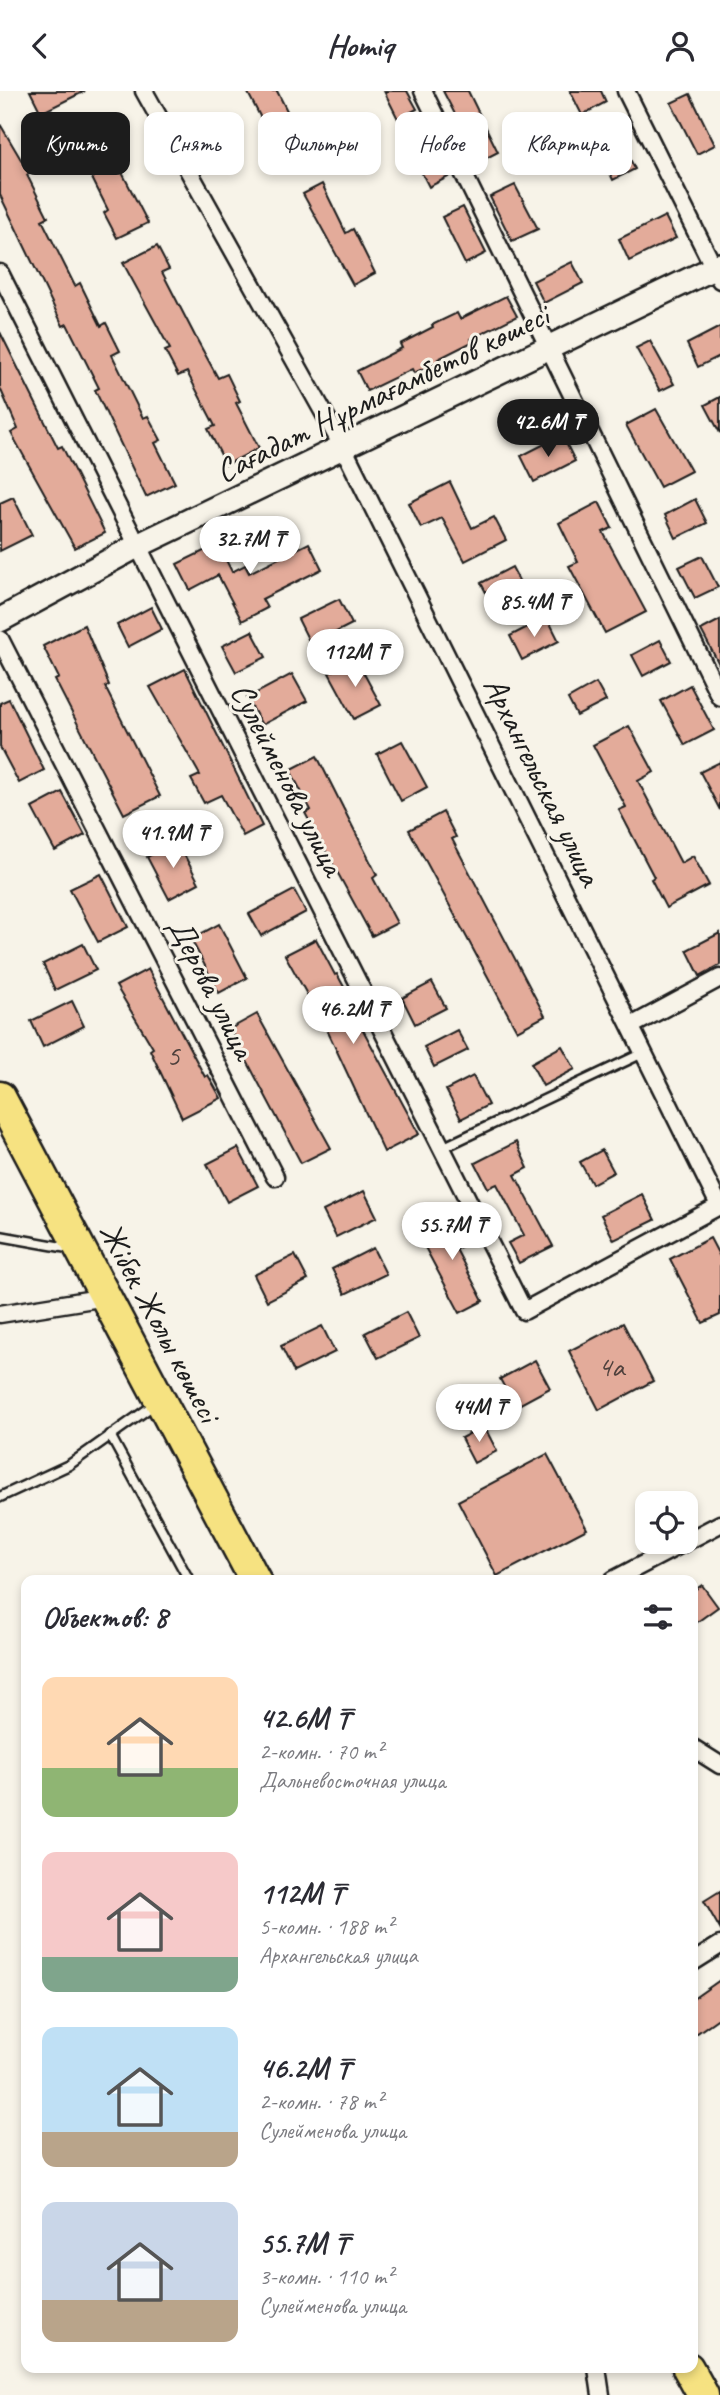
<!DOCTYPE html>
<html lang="ru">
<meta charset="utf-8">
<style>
:root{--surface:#fff;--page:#f7f7f7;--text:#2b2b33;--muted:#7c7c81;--accent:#1c1c1c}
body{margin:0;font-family:Caveat,sans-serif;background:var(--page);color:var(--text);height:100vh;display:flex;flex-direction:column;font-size:26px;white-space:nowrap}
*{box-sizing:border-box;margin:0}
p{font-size:23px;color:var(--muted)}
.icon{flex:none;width:38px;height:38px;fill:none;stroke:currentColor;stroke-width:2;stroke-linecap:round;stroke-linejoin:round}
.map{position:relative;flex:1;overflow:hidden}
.sheet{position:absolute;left:21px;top:1484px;width:677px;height:798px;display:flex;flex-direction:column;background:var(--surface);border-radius:14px;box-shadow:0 4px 10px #0003}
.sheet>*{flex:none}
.guide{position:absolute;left:21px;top:21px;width:679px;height:63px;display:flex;gap:14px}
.fabs{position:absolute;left:635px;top:1400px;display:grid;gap:14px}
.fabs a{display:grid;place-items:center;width:63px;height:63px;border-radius:14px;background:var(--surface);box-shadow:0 4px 10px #0003;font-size:35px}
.price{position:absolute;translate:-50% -60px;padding:0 16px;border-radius:24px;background:#fff;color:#222;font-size:23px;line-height:46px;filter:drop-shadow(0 2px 4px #0008)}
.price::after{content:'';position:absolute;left:50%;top:42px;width:21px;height:16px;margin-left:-10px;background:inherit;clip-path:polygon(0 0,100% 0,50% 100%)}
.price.current{background:var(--accent);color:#fff}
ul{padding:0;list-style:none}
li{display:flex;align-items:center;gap:21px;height:175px;padding:0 21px}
li span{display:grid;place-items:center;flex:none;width:196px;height:140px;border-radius:14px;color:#555}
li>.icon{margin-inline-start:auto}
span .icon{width:84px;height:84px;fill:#fffc;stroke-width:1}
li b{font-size:30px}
h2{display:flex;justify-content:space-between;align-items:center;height:84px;padding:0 21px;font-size:30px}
.tag{padding:0 24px;border-radius:14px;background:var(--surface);box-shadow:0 4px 10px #0003;font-size:24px;line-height:63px}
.tag.current{background:var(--accent);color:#fff}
header{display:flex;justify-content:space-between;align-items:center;height:91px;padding:0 21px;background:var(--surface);font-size:32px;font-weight:700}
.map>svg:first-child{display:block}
</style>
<header><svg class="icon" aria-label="back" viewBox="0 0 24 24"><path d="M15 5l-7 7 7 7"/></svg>Homiq<svg class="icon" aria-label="person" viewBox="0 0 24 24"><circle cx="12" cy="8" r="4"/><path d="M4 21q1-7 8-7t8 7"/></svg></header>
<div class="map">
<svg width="720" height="2304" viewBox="0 0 720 2304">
<rect width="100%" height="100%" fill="#f7f3e8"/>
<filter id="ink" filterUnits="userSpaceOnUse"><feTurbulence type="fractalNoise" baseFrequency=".0143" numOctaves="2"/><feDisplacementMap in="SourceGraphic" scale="14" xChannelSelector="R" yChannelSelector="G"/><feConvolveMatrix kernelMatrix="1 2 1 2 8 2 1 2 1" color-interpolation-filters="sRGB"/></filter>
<g filter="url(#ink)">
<g fill="#e3ab9a" stroke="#1c1c1c" stroke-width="2">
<path d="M30,0H85L41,22Z"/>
<path d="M247,0H277L312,69L288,80Z"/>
<path d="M384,0H407L417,18L398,28Z"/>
<path d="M443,0H468L498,61L471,75L450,31L457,27Z"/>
<path d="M570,0H601L606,11L582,24Z"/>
<path d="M690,3L715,54L697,63L671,12Z"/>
<path d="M93,25L148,132L117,147L104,122L108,119L78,59L67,65L56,44Z"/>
<path d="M0,33L29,82L27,84L48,126L42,129L75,195L80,192L101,235L106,232L120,260L112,264L143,327L148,325L161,349L155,352L175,392L146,406L95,299L99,297L67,233L63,235L0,104Z"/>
<path d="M617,42L635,78L613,89L596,53Z"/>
<path d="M432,43L452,84L429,96L408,55Z"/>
<path d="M322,93L346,142L353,138L375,182L353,194L303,103Z"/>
<path d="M515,94L538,138L512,150L490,106Z"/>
<path d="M463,116L486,162L465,173L442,126Z"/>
<path d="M665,125L676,147L629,170L619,148Z"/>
<path d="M157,155L169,178L162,181L195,245L218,287L227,283L240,310L236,312L259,357L226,374L208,338L215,335L187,281L178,285L165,260L170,258L123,172Z"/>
<path d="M572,171L583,192L544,212L533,190Z"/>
<path d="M506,205L517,225L471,248L472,251L438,268L440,270L414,282L412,278L367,300L357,280L402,257L400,253L433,236L432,234L457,222L460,228Z"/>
<path d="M720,236V265L698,276L687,253Z"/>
<path d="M0,241L58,357L62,355L105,442L75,457L11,342L18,338L0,297Z"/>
<path d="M650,250L674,293L660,300L636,257Z"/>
<path d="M720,306V342L705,314Z"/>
<path d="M656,318L691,380L660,396L626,334Z"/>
<path d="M562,344L575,370L534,391L521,365Z"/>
<path d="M450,391L472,437L494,426L506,449L465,470L442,427L421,437L409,412Z"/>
<path d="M13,406L32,444L0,460V412Z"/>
<path d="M695,408L707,432L676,447L665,424Z"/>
<path d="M599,411L612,437L603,441L646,521L605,542L569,475L578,471L559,432Z"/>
<path d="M309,452L322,478L262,508L267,517L242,530L218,484L190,499L177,473L218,453L232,481L245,474L249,482Z"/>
<path d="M702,465L718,496L695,507L679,476Z"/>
<path d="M512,476L527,505L496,521L481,492Z"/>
<path d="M339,508L352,533L311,554L298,528Z"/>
<path d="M151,516L162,538L128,556L117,534Z"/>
<path d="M547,526L559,550L522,569L510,545Z"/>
<path d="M720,529V575L701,539Z"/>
<path d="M84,534L109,594L105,596L160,705L124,723L55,589L59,587L43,555Z"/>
<path d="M252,540L266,566L236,581L222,555Z"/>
<path d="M660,549L671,570L643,585L632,564Z"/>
<path d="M356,568L381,614L354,628L329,582Z"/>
<path d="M185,578L262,735L243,745L221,704L204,712L191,688L200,684L150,596Z"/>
<path d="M292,583L307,610L262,634L247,607Z"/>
<path d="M596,592L606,610L577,625L568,608Z"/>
<path d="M690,594L714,639L685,654L661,610Z"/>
<path d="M9,608L44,679L19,692L0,656V612Z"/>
<path d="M629,635L654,681L638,690L681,772L693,765L709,794L666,817L651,788L654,786L619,719L626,716L593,654Z"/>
<path d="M402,650L427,696L401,710L377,663Z"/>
<path d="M317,665L377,784L373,787L397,832L372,845L305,722L311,719L290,679Z"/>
<path d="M720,671V719L700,681Z"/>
<path d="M62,701L85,744L55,760L32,717Z"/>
<path d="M443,721L456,746L452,748L545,925L517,940L409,739Z"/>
<path d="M177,750L199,792L169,808L147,766Z"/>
<path d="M101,783L128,836L98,851L70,798Z"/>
<path d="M294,799L306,821L261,845L249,823Z"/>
<path d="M219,833L247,887L219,902L191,848Z"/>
<path d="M720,842V874L700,885L687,859Z"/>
<path d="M316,848L335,884L337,883L351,909L348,911L419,1043L384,1061L328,941L285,864Z"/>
<path d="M83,853L96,879L55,899L43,873Z"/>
<path d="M148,878L205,986L208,984L221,1007L182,1027L150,959L153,957L116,895Z"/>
<path d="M432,891L446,917L415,933L402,907Z"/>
<path d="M72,910L84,935L43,956L31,930Z"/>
<path d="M257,923L331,1057L301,1072L230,938Z"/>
<path d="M457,939L468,959L434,976L424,956Z"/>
<path d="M562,955L575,978L543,995L531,972Z"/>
<path d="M473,985L488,1014L461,1028L446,999Z"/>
<path d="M516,1051L528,1077L515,1084L553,1155L519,1172L508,1152L524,1144L497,1093L488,1097L475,1072Z"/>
<path d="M238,1057L258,1095L227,1111L207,1073Z"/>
<path d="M602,1059L614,1081L592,1093L580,1071Z"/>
<path d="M364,1100L377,1126L336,1146L323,1120Z"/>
<path d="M642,1103L655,1129L614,1149L601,1124Z"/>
<path d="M460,1125L472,1150L456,1158L483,1210L460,1222L419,1145Z"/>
<path d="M710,1147L720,1166V1224L703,1232L670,1168Z"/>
<path d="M373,1157L386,1183L345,1203L332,1178Z"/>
<path d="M295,1164L308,1189L267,1210L254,1184Z"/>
<path d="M406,1221L419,1247L378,1267L365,1242Z"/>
<path d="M623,1232L653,1290L599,1319L569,1260Z"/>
<path d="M322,1235L335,1261L294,1281L281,1255Z"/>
<path d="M535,1269L550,1297L515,1316L500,1288Z"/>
<path d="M484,1335L497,1360L474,1372L461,1347Z"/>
<path d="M547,1363L587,1438L497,1485L458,1410Z"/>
<path d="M702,1494L718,1516L693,1534V1500Z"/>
<path d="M720,1800V1838L704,1810Z"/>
<path d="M720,1889V1926L693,1945V1908Z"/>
</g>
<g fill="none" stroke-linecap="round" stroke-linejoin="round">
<defs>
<g id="lane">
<path d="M442,1057L645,961"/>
<path d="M0,1145L73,1158"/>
<path d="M110,1344L189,1489"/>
<path d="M0,1406L69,1374L155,1313"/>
</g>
<g id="street">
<path d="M144,0L344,358L720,1116"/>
<path d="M423,0L720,606"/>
<path d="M626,0L720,189"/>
<path d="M0,182L524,1220L719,1115"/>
<path d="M0,548L275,1086"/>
<path d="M631,935L720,887"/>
<path d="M0,1223L106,1206"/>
<path d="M613,1489L720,1433"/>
<path d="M693,1657L720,1674"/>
<path d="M693,1871L720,1854"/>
<path d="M597,2277L601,2304"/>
</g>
<path id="secondary" d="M0,529L137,455L720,174"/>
<g id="highway">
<path d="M0,1006L255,1489"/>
<path d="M688,2277L703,2304"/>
</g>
</defs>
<use href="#lane" stroke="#1c1c1c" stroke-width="13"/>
<use href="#street" stroke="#1c1c1c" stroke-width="21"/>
<use href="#secondary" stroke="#1c1c1c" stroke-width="28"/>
<use href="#highway" stroke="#1c1c1c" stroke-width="35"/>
<use href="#lane" stroke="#f7f3e8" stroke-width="8"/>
<use href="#street" stroke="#f7f3e8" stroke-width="16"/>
<use href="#secondary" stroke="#f7f3e8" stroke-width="23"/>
<use href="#highway" stroke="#f6e281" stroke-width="30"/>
</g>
</g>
<g text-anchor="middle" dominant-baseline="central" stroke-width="6" stroke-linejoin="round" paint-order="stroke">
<g font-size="30" fill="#4e403c">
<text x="173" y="964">5</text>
<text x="611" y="1275">4а</text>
</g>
<g font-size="33" fill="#1c1c1c" stroke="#f7f3e8">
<text transform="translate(382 302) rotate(-26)">Сағадат Нұрмағамбетов көшесі</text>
<text transform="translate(288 688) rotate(63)">Сулейменова улица</text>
<text transform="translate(543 690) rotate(64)">Архангельская улица</text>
<text transform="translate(212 897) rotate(63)">Дерова улица</text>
<text transform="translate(160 1231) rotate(62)">Жібек Жолы көшесі</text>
</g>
</g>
</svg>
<div class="fabs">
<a><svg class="icon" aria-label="locate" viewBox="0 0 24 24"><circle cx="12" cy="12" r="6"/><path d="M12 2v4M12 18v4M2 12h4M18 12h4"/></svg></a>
</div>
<b class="price current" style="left:548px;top:368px">42.6M ₸</b>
<b class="price" style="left:250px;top:485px">32.7M ₸</b>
<b class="price" style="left:534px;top:548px">85.4M ₸</b>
<b class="price" style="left:355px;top:598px">112M ₸</b>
<b class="price" style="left:173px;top:779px">41.9M ₸</b>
<b class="price" style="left:353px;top:955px">46.2M ₸</b>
<b class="price" style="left:452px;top:1171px">55.7M ₸</b>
<b class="price" style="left:479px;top:1353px">44M ₸</b>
<div class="guide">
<a class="tag current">Купить</a>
<a class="tag">Снять</a>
<a class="tag">Фильтры</a>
<a class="tag">Новое</a>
<a class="tag">Квартира</a>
</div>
<section class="sheet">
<h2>Объектов: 8<svg class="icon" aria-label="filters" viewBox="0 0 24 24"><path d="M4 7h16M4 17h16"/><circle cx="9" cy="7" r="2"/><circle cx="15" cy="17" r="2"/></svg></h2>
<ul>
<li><span style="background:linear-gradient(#ffd9b3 65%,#8fb573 0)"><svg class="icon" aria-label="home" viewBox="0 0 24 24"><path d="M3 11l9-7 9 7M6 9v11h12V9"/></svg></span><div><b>42.6M ₸</b><p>2-комн. · 70 m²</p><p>Дальневосточная улица</p></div></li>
<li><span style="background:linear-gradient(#f6c9c9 75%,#7fa58c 0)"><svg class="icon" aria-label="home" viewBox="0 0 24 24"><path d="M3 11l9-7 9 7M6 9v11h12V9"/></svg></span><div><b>112M ₸</b><p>5-комн. · 188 m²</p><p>Архангельская улица</p></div></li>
<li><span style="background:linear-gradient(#bfe0f5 75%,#b9a48a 0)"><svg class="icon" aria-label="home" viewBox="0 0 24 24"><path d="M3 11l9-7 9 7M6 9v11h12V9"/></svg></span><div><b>46.2M ₸</b><p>2-комн. · 78 m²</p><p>Сулейменова улица</p></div></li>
<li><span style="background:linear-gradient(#c9d6e8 70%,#b9a48a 0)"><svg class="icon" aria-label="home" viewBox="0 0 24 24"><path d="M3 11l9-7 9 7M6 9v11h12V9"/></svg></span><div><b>55.7M ₸</b><p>3-комн. · 110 m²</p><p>Сулейменова улица</p></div></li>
</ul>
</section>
</div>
